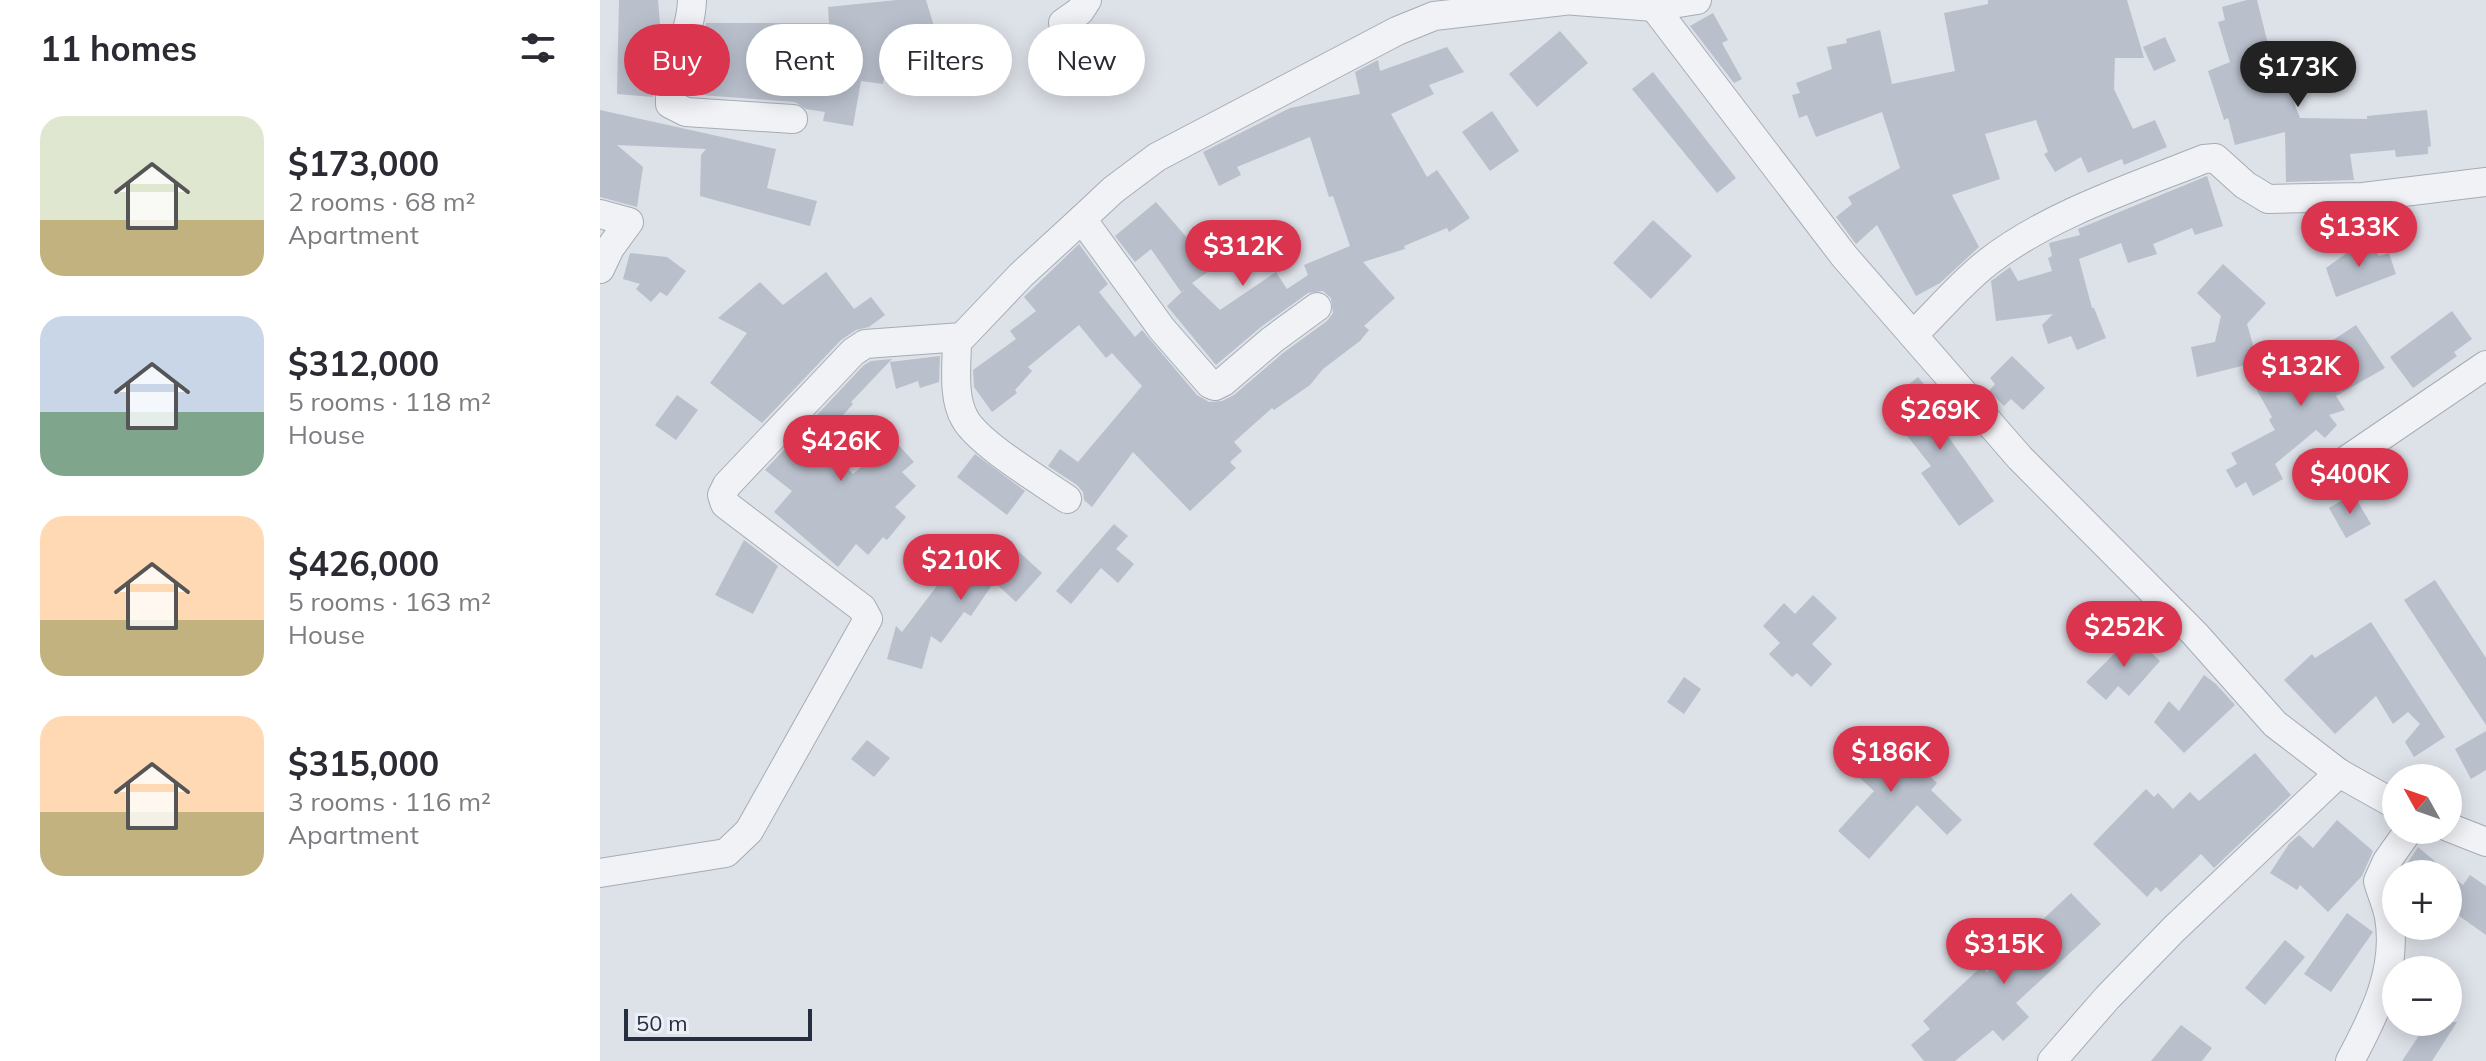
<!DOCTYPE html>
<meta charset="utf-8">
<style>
:root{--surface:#fff;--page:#f2f2f3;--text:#2b2b33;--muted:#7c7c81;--accent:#db344f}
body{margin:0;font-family:Mulish,sans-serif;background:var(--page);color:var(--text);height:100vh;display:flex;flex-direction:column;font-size:30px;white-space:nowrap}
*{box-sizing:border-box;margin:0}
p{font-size:26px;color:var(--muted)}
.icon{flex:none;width:44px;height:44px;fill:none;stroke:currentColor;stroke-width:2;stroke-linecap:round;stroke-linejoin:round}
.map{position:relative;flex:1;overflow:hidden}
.side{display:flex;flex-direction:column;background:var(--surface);width:600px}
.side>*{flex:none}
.top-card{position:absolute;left:24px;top:24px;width:760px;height:72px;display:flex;gap:16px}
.needle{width:52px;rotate:310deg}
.controls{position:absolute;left:1782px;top:764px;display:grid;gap:16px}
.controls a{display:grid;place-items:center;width:80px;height:80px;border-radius:50%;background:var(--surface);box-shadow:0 4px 20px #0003;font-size:40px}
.scale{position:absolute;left:24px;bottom:20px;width:188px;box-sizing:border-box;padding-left:8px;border:4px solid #252f40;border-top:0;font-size:22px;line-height:28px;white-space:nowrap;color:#252f40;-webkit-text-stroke:6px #ecf0f6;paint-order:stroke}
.price{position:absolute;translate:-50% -68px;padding:0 18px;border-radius:28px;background:var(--accent);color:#fff;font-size:26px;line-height:52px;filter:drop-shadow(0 2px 4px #0008)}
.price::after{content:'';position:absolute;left:50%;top:48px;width:24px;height:18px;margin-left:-12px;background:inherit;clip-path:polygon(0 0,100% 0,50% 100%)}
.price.selected{background:#222;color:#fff}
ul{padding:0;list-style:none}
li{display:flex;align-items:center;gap:24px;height:200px;padding:0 40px}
li span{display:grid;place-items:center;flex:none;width:224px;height:160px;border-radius:24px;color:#555}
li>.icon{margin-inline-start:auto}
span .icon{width:96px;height:96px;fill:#fffc;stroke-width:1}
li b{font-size:34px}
h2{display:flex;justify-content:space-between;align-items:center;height:96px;padding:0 40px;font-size:34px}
.tag{padding:0 28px;border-radius:36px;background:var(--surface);box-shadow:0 4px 20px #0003;font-size:28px;line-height:72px}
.tag.selected{background:var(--accent);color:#fff}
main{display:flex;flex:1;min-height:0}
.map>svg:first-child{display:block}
</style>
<main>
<section class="side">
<h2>11 homes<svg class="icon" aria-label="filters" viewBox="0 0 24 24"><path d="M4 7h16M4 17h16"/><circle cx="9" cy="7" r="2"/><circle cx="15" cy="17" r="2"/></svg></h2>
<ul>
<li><span style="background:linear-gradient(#dfe7d0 65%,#c2b280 0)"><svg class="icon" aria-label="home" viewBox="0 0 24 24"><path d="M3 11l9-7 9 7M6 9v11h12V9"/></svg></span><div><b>$173,000</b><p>2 rooms · 68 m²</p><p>Apartment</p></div></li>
<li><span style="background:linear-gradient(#c9d6e8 60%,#7fa58c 0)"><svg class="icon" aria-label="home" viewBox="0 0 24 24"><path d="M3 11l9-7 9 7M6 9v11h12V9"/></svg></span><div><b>$312,000</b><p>5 rooms · 118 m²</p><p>House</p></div></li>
<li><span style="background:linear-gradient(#ffd9b3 65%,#c2b280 0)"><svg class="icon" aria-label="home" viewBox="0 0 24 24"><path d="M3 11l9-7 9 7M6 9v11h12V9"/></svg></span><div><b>$426,000</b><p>5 rooms · 163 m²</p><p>House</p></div></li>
<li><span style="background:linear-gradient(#ffd9b3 60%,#c2b280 0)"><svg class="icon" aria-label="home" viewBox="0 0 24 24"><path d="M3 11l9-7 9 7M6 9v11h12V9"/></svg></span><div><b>$315,000</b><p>3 rooms · 116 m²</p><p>Apartment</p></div></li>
</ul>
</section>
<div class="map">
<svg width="1886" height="1061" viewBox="0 0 1886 1061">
<rect width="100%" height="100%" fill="#dde1e8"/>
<g fill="#b9c0cc">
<path d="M19,0H58L60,24H71L56,74L53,97L17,94Z"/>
<path d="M297,0H326L337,36L289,50L283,84L261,81L253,126L223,121L225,112L206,109L195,102L87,94L106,23H229L228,7Z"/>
<path d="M1388,0H1527L1544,58H1515L1514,89L1533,129L1555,120L1567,147L1524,165L1522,159L1488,173L1481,157L1455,172L1444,154L1448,152L1436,120L1385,134L1400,179L1352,195L1379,247L1340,283L1316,296L1277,225L1256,244L1236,217L1252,204L1248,197L1300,168L1282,112L1216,137L1207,115L1199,118L1192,95L1200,93L1196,83L1232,69L1227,47L1247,43L1246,39L1280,30L1292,84L1355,71L1344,13L1388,4Z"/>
<path d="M1647,0H1657L1669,48H1671L1681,77L1684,76L1700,118L1767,119V116L1827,110L1831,146L1828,147V154L1796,157L1795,150L1750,154L1754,180L1686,182L1685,132L1635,145L1628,118L1624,120L1608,71L1630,62L1618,22L1625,20L1622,7Z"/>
<path d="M1113,13L1128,40L1122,43L1142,79L1134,83L1090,26Z"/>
<path d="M960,31L988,63L937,107L909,74Z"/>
<path d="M1565,37L1576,61L1554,71L1543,47Z"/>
<path d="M847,47L864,72L829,85L834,94L791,114L827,177L837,170L870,218L849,232L847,228L804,246L805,249L763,262L795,298L764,326L769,330L760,341L723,369L710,385L674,410L672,408L634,442L642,451L630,462L636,468L590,511L533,452L492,507L484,500L483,492L477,485L448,466L460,449L478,462L542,386L512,353L506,358L479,325L428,367L432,371L415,390L417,393L392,412L374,387L373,370L416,339L410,331L436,311L424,297L479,244L508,284L499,292L535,337L542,330L597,395L609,402L622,401L634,395L683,353L727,321L733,313L731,298L723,291L708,293L661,327L616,365L567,306L586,288L581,292L551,249L535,262L515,236L556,202L596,248L631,226L644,247L592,283L620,310L676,272L687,289L708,275L704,265L750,246L733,196L729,197L710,137L637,167L641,175L619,186L603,152L690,108L760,94L755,72L778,60L780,71Z"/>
<path d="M1053,72L1136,178L1117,193L1032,89Z"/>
<path d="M0,110L176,149L167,188L217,201L210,226L100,196L101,155L106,149L17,145L43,167L37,207L0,197Z"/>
<path d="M892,111L919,151L890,171L862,132Z"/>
<path d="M1607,176L1623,226L1595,235L1592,228L1553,244L1557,254L1528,263L1521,243L1479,259L1492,308H1494L1506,338L1477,350L1471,336L1448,344L1442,325L1453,314L1396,321L1391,281L1410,267L1418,281L1452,271L1448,258L1452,256L1449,243L1480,235L1478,229Z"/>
<path d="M1053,220L1092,256L1051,299L1013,263Z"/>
<path d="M1766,239L1779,256L1789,253L1796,274L1736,297L1726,268Z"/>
<path d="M30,253L67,257L86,271L67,296L60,292L51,302L36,289L40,284L23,279Z"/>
<path d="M1623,264L1666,303L1647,324L1658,362L1597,377L1591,347L1615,342L1621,316L1597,293Z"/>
<path d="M226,272L254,309L271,297L285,315L269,327L256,330L241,340L162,423L110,383L147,333L118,318L160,282L183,305Z"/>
<path d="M1852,311L1872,339L1854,352L1857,356L1813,388L1790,357Z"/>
<path d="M1756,325L1785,368L1736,396L1745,410L1729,415L1737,425L1725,438L1716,430L1675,464L1683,479L1653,496L1646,482L1636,488L1626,470L1637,464L1631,453L1675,430L1669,420L1672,417L1650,378L1684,358L1703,390L1737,361L1727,344Z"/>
<path d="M340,356L339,382L320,388L318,381L296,389L290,362Z"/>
<path d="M1412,356L1445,388L1423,410L1411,399L1404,406L1389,391L1395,384L1390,378Z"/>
<path d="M292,359L251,402L253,404L235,424L238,427L223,444L253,474L293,439L314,462L302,472L316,486L295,507L306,517L287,540L283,537L268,555L256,544L238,567L174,512L192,491L165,470L264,365L271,361Z"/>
<path d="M1318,377L1353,419L1342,428L1394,501L1359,526L1321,473L1331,466L1290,414L1299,407L1292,398Z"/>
<path d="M77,395L98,410L76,440L55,425Z"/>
<path d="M375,454L425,491L407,515L357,477Z"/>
<path d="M1753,494L1771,524L1746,538L1729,508Z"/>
<path d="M514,524L528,536L516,549L534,564L518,583L501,568L471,604L456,591Z"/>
<path d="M405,539L442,573L416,602L394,582L371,616L364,612L341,643L331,636L322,669L287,659L296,626L302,632L352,566L368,579Z"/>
<path d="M144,540L178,566L153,614L115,595Z"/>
<path d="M1835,580L1886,658V725L1804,600Z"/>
<path d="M1213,595L1237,618L1212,644L1232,664L1211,687L1197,673L1192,677L1169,654L1180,643L1163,626L1184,603L1195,614Z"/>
<path d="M1771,622L1845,737L1814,757L1805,742L1820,724L1808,712L1793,724L1776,696L1735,734L1684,680L1712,654L1715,658Z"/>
<path d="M1533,635L1560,661L1529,696L1518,686L1506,700L1486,682Z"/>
<path d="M1604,675L1616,684L1635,705L1584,753L1554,722L1569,701L1579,711Z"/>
<path d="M1084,677L1101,689L1084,714L1067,702Z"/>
<path d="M1278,727L1337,783L1331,790L1362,820L1347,835L1317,805L1269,859L1238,831L1274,791L1245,764Z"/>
<path d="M1886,731V770L1871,779L1855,749Z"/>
<path d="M267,740L290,758L274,777L251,759Z"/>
<path d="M1655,753L1691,795L1614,868L1601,854L1561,892L1556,887L1547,897L1493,844L1546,789L1554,797L1558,793L1573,809L1590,792L1599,801Z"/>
<path d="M1737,820L1773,851L1762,876L1728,912L1700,885L1697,890L1670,873L1689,844L1699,835L1713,848Z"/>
<path d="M1818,847L1863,885L1870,875L1886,886V935L1848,908V874H1800Z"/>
<path d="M1471,893L1501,924L1416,1003L1429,1017L1403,1041L1393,1030L1355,1061H1324L1311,1045L1330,1029L1323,1021L1381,967L1387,972Z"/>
<path d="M1747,913L1773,932L1731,992L1704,974Z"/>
<path d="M1685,940L1705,957L1665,1005L1645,988Z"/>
<path d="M1828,1022H1857L1832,1061H1802Z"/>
<path d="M1581,1025L1612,1048L1602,1061H1551Z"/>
</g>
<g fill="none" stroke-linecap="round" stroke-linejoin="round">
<defs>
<g id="street">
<path d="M92,0C91,36 68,69 70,104L86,112L193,119"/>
<path d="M963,0L1054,7L1097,0"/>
<path d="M1054,7L1244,256L1420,458L1595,634L1675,724L1739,773L1796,805"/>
<path d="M463,23L480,11L487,0"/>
<path d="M0,214L29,222L10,248L0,269"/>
<path d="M482,219L562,329L610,384L615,386L623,382L672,340L717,307"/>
<path d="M1313,335C1338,311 1361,283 1388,262C1448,215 1534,187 1604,159L1615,158L1645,185L1668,199L1763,197L1886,182"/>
<path d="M357,339C357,364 352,397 365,419C379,444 441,481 467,499"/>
<path d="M1745,461L1886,365"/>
<path d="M1848,827L1886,842"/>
<path d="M0,873L126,853L149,831L268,619L262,608L250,599L125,504L122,495L127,485L253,352L265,344L362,337L421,275L482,219L513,190L557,157L797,31L834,16L963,1"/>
<path d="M1452,1061L1507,998L1574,929L1739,773"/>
<path d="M1750,1061C1774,1016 1798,970 1789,917C1787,905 1781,893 1778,881L1787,861L1809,830"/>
</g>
</defs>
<use href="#street" stroke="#a6acb6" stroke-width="30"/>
<use href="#street" stroke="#f0f2f6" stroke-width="28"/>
</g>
</svg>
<div class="controls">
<a><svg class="needle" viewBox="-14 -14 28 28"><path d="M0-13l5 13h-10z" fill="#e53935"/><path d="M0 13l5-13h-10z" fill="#7c7c81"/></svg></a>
<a>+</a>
<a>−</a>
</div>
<div class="scale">50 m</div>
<b class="price selected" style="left:1698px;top:109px">$173K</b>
<b class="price" style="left:1759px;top:269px">$133K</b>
<b class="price" style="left:643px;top:288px">$312K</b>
<b class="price" style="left:1701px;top:408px">$132K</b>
<b class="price" style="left:1340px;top:452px">$269K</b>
<b class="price" style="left:241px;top:483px">$426K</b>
<b class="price" style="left:1750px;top:516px">$400K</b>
<b class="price" style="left:361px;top:602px">$210K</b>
<b class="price" style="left:1524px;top:669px">$252K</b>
<b class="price" style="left:1291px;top:794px">$186K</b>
<b class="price" style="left:1404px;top:986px">$315K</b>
<div class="top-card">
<a class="tag selected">Buy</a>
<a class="tag">Rent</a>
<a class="tag">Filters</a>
<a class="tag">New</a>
</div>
</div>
</main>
